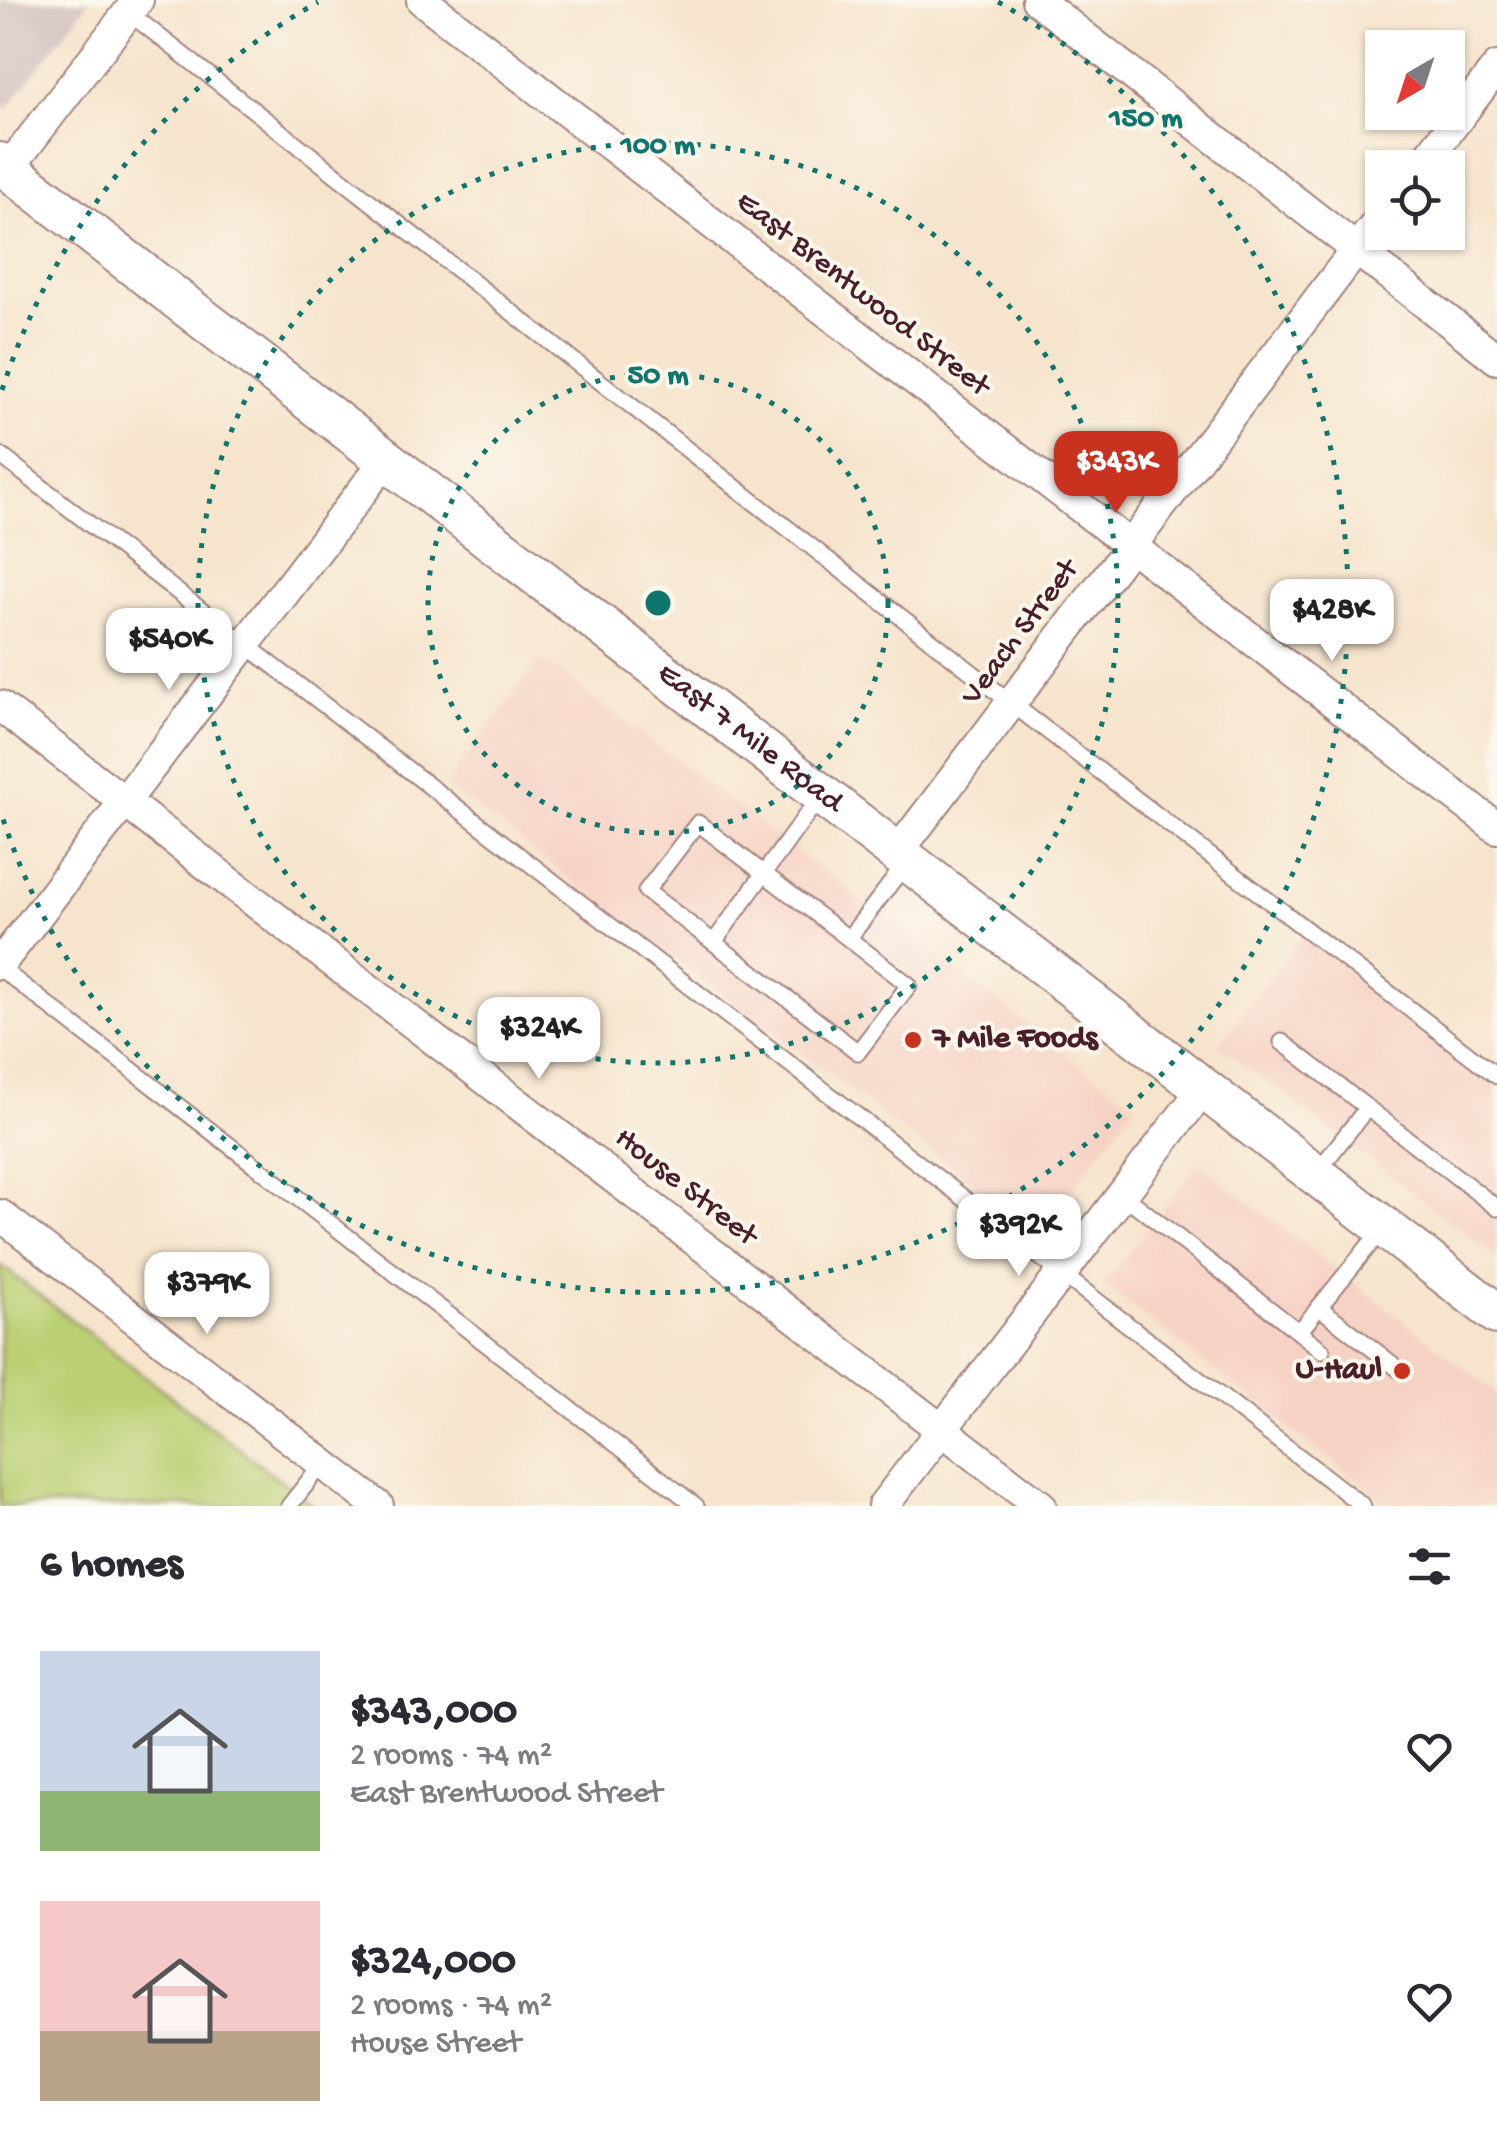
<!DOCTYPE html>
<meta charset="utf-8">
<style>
:root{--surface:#fff;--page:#f7f7f7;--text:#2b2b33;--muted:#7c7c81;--accent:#c8321e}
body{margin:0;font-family:"Gochi Hand",sans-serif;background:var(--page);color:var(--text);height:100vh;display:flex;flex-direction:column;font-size:38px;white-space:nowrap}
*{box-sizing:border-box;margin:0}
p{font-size:32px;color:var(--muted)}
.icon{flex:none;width:55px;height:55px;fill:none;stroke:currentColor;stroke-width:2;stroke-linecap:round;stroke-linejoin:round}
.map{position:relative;height:1506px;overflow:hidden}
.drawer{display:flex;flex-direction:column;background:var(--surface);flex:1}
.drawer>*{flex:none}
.needle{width:65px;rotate:219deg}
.tools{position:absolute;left:1365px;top:30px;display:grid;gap:20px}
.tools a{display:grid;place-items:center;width:100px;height:100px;border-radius:0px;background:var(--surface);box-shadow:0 2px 8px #0004;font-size:50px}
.price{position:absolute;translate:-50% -85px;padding:0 22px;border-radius:20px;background:#fff;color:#222;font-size:32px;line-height:65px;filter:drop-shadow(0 2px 5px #0008)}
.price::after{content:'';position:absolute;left:50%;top:60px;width:30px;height:22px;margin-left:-15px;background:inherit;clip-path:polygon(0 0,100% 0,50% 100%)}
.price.on{background:var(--accent);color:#fff}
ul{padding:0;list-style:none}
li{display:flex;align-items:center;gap:30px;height:250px;padding:0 40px}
li span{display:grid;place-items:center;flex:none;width:280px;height:200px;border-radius:0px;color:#555}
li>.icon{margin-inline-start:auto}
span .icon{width:120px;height:120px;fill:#fffc;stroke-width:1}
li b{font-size:42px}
h2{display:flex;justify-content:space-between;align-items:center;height:120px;padding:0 40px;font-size:42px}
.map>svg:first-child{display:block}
</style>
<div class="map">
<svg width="1497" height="1506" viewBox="0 0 1497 1506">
<rect width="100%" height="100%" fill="#fbf7ec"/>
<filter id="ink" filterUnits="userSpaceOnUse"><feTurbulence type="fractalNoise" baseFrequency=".01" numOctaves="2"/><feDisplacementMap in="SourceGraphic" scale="20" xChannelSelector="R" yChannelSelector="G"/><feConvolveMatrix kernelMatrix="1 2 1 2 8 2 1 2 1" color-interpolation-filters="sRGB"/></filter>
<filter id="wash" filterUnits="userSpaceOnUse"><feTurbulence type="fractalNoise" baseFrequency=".0048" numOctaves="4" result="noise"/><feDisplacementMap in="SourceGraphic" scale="40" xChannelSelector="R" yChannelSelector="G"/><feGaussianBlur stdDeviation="2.25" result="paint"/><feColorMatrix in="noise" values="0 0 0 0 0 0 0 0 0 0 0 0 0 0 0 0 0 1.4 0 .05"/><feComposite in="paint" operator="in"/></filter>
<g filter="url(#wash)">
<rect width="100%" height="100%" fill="#f6e4cc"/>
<g fill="#f6d2c4">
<path d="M541,659L1135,1105L1039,1233L446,785Z"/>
<path d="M1302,935L1497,1085V1257L1218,1045Z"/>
<path d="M1198,1163L1497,1393V1506H1390L1104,1285Z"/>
</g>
<path fill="#d1bfbe" d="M0,0H90L7,109L0,103Z"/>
<path fill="#bbd074" stroke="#827850" stroke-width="2.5" d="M0,1265L314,1506H0Z"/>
</g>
<g filter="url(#ink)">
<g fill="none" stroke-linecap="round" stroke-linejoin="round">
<defs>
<g id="service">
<path d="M128,12L1011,703L1497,1076"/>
<path d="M0,455L1363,1506"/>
<path d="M698,823L909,985L858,1052L646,891Z"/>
<path d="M849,938L907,862"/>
<path d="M714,942L821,795"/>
<path d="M0,968L696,1506"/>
<path d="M1282,1042L1497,1208"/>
<path d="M1317,1172L1367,1108"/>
<path d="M1122,1194L1322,1350"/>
<path d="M1319,1307L1401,1371"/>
<path d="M1299,1332L1384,1227"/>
<path d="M289,1506L323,1463"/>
</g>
<g id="minor">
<path d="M422,0L1497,828"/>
<path d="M1037,0L1497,359"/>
<path d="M1420,168L1497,67"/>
<path d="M8,169L138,0"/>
<path d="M0,706L1041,1506"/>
<path d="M897,853L1382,216"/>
<path d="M0,964L386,460"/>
<path d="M0,1215L378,1506"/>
<path d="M883,1506L1204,1088"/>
</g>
<g id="tertiary">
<path id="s1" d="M0,163L1497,1314"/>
</g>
</defs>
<use href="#service" stroke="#a0827c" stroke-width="19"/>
<use href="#minor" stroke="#a0827c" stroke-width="34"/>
<use href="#tertiary" stroke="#a0827c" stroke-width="44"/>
<use href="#service" stroke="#fff" stroke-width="15"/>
<use href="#minor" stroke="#fff" stroke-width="30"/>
<use href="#tertiary" stroke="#fff" stroke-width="40"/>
</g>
</g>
<g fill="none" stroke="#0f766e" stroke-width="5" stroke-dasharray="5 10">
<circle cx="658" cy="603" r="230"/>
<circle cx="658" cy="603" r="460"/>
<path d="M2 390A690 690 0 0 1 318 2M998 2A690 690 0 1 1 2 816"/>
</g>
<g fill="#c8321e" stroke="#fbf7ec" stroke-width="4">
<circle cx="913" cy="1040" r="10"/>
<circle cx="1402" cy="1371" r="10"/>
</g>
<g text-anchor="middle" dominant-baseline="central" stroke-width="8" stroke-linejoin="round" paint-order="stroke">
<g font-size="32" fill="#4a1f2b" stroke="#fbf7ec">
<text transform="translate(862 295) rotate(38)">East Brentwood Street</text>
<text transform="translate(1021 633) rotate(-53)">Veach Street</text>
<text stroke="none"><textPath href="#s1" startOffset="945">East 7 Mile Road</textPath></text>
<text transform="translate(685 1188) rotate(38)">House Street</text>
</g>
<g font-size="32" font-weight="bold" fill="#4a1f2b" stroke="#fbf7ec" text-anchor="start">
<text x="933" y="1040">7 Mile Foods</text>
<text x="1382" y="1371" text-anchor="end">U-Haul</text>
</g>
</g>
<circle cx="658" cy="603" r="15" fill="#0f766e" stroke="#fbf7ec" stroke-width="5"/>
<g font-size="30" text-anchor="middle" font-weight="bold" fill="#0f766e" stroke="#fbf7ec" stroke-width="8" stroke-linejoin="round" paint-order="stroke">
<text x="1146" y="126">150 m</text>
<text x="658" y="153">100 m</text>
<text x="658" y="383">50 m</text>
</g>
</svg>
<div class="tools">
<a><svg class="needle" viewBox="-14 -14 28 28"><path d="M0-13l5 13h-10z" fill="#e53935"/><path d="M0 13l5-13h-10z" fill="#7c7c81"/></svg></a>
<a><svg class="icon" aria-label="locate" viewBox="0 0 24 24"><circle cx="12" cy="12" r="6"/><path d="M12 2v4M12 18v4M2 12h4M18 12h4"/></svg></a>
</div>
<b class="price on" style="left:1116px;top:516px">$343K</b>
<b class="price" style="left:1332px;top:664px">$428K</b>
<b class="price" style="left:169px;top:693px">$540K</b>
<b class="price" style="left:539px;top:1082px">$324K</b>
<b class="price" style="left:1019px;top:1279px">$392K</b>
<b class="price" style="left:207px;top:1337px">$379K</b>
</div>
<section class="drawer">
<h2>6 homes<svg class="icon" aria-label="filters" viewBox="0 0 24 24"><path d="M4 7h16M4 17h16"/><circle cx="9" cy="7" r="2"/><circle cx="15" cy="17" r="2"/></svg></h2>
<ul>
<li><span style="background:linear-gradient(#c9d6e8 70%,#8fb573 0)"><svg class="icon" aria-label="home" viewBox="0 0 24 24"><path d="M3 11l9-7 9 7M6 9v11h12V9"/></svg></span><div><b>$343,000</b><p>2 rooms · 74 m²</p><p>East Brentwood Street</p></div><svg class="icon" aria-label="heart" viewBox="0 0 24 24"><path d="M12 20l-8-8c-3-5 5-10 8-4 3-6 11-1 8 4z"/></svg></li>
<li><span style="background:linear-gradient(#f6c9c9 65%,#b9a48a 0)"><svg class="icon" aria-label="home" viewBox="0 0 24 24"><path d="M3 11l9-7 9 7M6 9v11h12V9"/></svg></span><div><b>$324,000</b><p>2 rooms · 74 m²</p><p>House Street</p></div><svg class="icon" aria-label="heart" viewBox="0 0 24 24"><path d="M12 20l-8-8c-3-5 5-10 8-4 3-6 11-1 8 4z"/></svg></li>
</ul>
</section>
